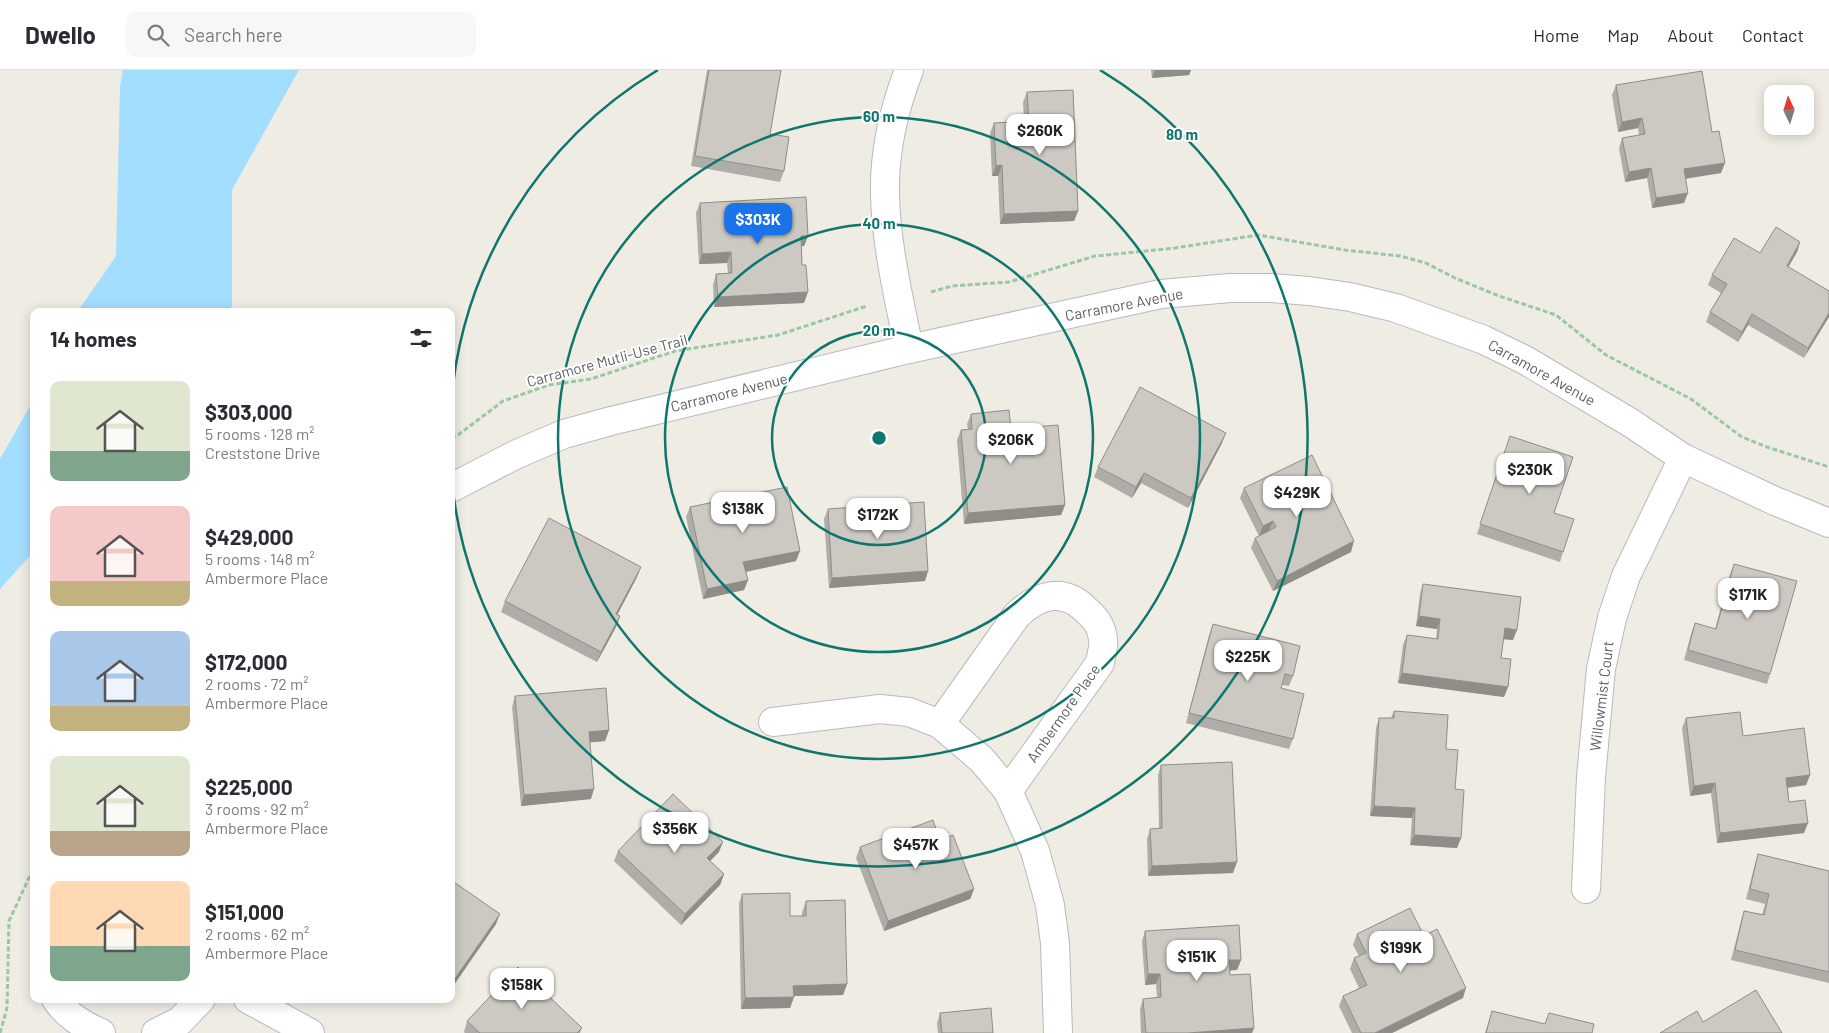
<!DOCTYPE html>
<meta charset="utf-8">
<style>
:root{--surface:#fff;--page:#f7f7f7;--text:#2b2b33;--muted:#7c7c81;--line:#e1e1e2;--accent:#1a73e8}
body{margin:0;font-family:Barlow,sans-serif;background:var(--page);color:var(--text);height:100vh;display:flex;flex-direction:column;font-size:19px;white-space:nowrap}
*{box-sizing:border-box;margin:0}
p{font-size:16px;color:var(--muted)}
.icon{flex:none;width:28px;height:28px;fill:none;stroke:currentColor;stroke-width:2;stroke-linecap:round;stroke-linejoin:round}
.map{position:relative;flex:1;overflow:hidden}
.sheet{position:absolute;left:30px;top:238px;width:425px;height:695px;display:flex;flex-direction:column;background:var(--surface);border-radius:10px;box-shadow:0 2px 12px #0003}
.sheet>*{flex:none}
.needle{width:32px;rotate:356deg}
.fabs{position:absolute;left:1764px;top:15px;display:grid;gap:10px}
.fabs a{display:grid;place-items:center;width:50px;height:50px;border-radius:10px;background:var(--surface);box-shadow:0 2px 12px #0003;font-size:25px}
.price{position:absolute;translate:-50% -42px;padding:0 11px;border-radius:10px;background:#fff;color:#222;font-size:16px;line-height:32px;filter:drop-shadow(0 1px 2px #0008)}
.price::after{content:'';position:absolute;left:50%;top:30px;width:15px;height:11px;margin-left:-8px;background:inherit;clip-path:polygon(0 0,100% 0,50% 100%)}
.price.current{background:var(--accent);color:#fff}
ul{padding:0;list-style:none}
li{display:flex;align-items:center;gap:15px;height:125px;padding:0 20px}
li span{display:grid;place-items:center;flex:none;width:140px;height:100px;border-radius:10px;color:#555}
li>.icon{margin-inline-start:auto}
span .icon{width:60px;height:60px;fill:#fffc;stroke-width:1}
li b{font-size:21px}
h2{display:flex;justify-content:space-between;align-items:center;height:60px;padding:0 20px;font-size:21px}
header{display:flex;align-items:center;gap:30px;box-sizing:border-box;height:70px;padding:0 25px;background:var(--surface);border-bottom:1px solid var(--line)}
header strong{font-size:24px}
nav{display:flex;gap:28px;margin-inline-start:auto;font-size:18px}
.search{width:350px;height:45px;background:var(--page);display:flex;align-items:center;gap:12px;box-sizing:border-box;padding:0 18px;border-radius:10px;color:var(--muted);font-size:19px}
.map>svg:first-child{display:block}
</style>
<header>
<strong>Dwello</strong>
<div class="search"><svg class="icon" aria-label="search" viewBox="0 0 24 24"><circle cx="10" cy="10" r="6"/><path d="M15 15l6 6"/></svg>Search here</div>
<nav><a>Home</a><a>Map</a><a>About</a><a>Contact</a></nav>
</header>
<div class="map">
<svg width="1829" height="963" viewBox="0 0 1829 963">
<rect width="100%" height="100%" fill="#efece4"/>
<g fill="#a4deff">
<path d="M123,0H299L232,120V236L228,241H78L116,186L120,16Z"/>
<path d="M34,329V481L0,519V389Z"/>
</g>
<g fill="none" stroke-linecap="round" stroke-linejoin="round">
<defs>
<g id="minor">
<path d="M909,0C894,39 884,81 885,124C886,176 899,228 909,279"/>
<path d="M451,418L517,384L564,364L611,351L909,279L1161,224L1230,218H1270L1309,221L1350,227L1396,238L1484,270L1525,290L1631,353L1683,388L1775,431L1829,453"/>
<path d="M773,652L880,639L909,642L940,654L982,690L1008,721L1035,781L1050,835L1055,873L1058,963"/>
<path d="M940,654L1017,545C1039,524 1064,517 1087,541C1097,550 1102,557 1103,570C1104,577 1101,586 1100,593L1008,721"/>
<path d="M1586,819L1591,707L1601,599L1612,548L1626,506L1683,388"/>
<path d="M56,929C67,946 83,955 101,963"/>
<path d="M248,929L310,963"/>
<path d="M156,963L180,951L201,929"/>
</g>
</defs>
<use href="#minor" stroke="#b7babe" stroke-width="30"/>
<g stroke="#99c8a3" stroke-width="3" stroke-dasharray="5 2.5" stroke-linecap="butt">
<path d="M931,222L952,216L1009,212L1095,186L1175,178L1258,165L1345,180L1400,186L1426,193L1455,208L1499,226L1556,245L1606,285L1691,329L1742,367L1767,377L1829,397"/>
<path d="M451,368L458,365L503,331L549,315L591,309L675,281L778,265L867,236"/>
<path d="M0,963L7,938L9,851L34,797"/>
</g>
<use href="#minor" stroke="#fff" stroke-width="28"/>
</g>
<g fill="#afada8">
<path d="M707,0H781L770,64L784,101L780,112L691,96Z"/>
<path d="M1151,0H1191L1189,5L1152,8Z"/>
<path d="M1616,15L1712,62L1721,103L1686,109L1684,133L1652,138L1647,108L1625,112L1619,78L1622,68L1639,65L1638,58L1618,62L1612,25Z"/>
<path d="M1027,22L1078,141L1074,151L1000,154L998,106H992L990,63L994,53L1024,51L1023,32Z"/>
<path d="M700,133L808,166L804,176H801L804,233L714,237L713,215L716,204L728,203L727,193L699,194L696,143Z"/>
<path d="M1800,172L1797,182L1788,197L1829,221L1804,288L1748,255L1738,272L1706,252L1710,242L1721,223L1708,215L1712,205L1760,183Z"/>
<path d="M971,344L1011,359L1065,435L1061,445L964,454L957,370L961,360L968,359L967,354Z"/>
<path d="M1510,366L1554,443L1563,482L1560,492L1477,464Z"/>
<path d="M1222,373L1188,438L1141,413L1132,428L1094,407L1098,397Z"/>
<path d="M1244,418L1351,482L1273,521L1251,478L1255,468L1259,466L1240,428Z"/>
<path d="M690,437L796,491L746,502L748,510L744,520L703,529L686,447Z"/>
<path d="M828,439L928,501L925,511L829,518L824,449Z"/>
<path d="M1734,494L1770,604L1767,614L1684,590L1691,564L1695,553L1715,559L1730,504Z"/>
<path d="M637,507L617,545L620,546L616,557L597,592L501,542L505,531Z"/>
<path d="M1423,514L1513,570L1503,569L1501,588L1508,617L1504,627L1398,613L1403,575L1407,565L1436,569L1437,559L1416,556L1420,524Z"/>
<path d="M1213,554L1293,606L1289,616L1282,615L1281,618L1293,669L1289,679L1186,653L1209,565Z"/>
<path d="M515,626L609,660L605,671L590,672L591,729L521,736L512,637Z"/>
<path d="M1394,641L1446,679L1455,719L1461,768L1457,778L1410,775L1412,748L1370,746L1376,658L1379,648H1391Z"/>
<path d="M1686,648L1743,666L1810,705L1806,715L1788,718L1789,732L1804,763L1717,773L1711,723L1690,726L1682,658Z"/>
<path d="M1161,695L1233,803L1148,806L1147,769L1150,759L1159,758L1158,705Z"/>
<path d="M940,771L974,819L970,829L884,861L856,788L860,777Z"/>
<path d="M618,781L719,782L710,791L724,804L720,815L681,855L614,791Z"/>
<path d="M1758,784L1829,801V913L1731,890L1741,851L1744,841L1762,845L1765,834L1746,829L1755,794Z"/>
<path d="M451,810L496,854L451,919Z"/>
<path d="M742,824L790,846H802V842L806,831L847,914L843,925L794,926L790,938L741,939L739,834Z"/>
<path d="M1145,861L1241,890L1237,900H1230V905L1254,958L1252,963H1141L1140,939L1143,929L1157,928L1156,914L1145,915L1142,871Z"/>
<path d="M1357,864L1424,866L1463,928L1392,963H1352L1339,936L1343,926L1359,918L1350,899L1354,888L1359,886L1353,875Z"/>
<path d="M1492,941L1545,954L1549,943L1592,963H1485Z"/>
<path d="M940,943L993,963H938L937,953Z"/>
<path d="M467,951L582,958L580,963H465L464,962Z"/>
</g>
<g fill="#8f8d88">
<path d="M1155,0H1191L1189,5L1152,8Z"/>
<path d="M1642,48L1638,58L1618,62L1622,52Z"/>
<path d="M1725,93L1721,103L1680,109L1684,99Z"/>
<path d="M1002,95L998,106H992L996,96Z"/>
<path d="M1651,98L1647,108L1625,112L1629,102Z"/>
<path d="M1688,123L1684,133L1652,138L1656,128Z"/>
<path d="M1078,141L1074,151L1000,154L1004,144Z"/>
<path d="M801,166H808L804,176H797Z"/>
<path d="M1800,172L1797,182L1783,206L1787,196Z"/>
<path d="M731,182L727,193L699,194L702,184Z"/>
<path d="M808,222L804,233L714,237L718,227Z"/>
<path d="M1829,243V247L1804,288L1808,278Z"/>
<path d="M1752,244L1748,255L1738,272L1742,262Z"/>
<path d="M1226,363L1222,373L1188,438L1191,428Z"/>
<path d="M1144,403L1141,413L1132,428L1136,417Z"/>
<path d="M1065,435L1061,445L964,454L968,443Z"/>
<path d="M1273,451L1269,461L1259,466L1263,456Z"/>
<path d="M1354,471L1351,482L1273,521L1277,511Z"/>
<path d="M800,481L796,491L740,503L743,492Z"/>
<path d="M641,497L637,507L612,555L616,544Z"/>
<path d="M928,501L925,511L829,518L832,508Z"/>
<path d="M748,510L744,520L703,529L707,519Z"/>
<path d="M620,546L616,557L597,592L601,582Z"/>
<path d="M1419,546L1440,549L1437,559L1416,556Z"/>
<path d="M1505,558L1517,560L1513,570L1501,569Z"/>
<path d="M1402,603L1508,617L1504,627L1398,613Z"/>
<path d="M609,660L605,671L585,673L589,662Z"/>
<path d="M1810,705L1806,715L1783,718L1786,708Z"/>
<path d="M1715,713L1711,723L1690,726L1694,716Z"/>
<path d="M594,719L591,729L521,736L524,725Z"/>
<path d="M1374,736L1415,738L1412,748L1370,746Z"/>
<path d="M1808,753L1804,763L1717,773L1720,763Z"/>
<path d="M1414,765L1461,768L1457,778L1410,775Z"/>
<path d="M723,772L719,782L703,798L707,788Z"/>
<path d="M1237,792L1233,803L1148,806L1152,796Z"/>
<path d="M724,804L720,815L681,855L685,844Z"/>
<path d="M974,819L970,829L884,861L888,851Z"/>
<path d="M500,844L496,854L451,919L454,910Z"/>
<path d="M1229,890H1241L1237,900L1226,901Z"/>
<path d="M1148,904H1160L1156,914L1145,915Z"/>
<path d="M847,914L843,925L790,926L793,916Z"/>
<path d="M1466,918L1463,928L1392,963H1375Z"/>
<path d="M794,927L790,938L741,939L745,928Z"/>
<path d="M1254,958L1252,963H1188Z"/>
</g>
<g fill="#ccc9c3" stroke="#8f8d88">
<path d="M709,0H781L770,64L789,67L784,101L695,86Z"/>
<path d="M1702,1L1712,62L1719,61L1725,93L1684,99L1688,123L1656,128L1651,98L1629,102L1622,68L1645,64L1642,48L1622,52L1616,15Z"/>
<path d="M1073,20L1078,141L1004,144L1002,95L996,96L994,53L1029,51L1027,22Z"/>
<path d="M806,127L808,166H801L802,195H806L808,222L718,227L716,204L732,203L731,182L702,184L700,133Z"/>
<path d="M1776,157L1800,172L1787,196L1829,221V243L1808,278L1752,244L1742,262L1710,242L1727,214L1712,205L1734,168L1760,183Z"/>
<path d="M1140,317L1226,363L1191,428L1144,403L1136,417L1098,397Z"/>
<path d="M1009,340L1011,359L1058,355L1065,435L968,443L961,360L972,359L971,344Z"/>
<path d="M1510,366L1573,387L1554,443L1574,449L1563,482L1480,454Z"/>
<path d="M1312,385L1354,471L1277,511L1255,468L1276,457L1273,451L1263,456L1244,418Z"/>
<path d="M787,417L800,481L743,492L748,510L707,519L690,437Z"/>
<path d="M924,432L928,501L832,508L828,439Z"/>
<path d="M549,448L641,497L616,544L620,546L601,582L505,531Z"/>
<path d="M1734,494L1797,511L1770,604L1688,580L1695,553L1716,559Z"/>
<path d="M1423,514L1521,527L1517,560L1505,558L1501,588L1511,589L1508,617L1402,603L1407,565L1438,569L1440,549L1419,546Z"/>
<path d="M1213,554L1300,576L1293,606L1285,604L1281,618L1304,624L1293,669L1189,643Z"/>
<path d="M606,618L609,660L589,662L594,719L524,725L515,626Z"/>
<path d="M1394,641L1448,645L1446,679L1458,680L1455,719L1464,720L1461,768L1414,765L1415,738L1374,736L1379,648H1394Z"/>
<path d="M1740,642L1743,666L1804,658L1810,705L1786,708L1789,732L1805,730L1808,753L1720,763L1715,713L1694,716L1686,648Z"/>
<path d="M1232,692L1237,792L1152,796L1150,759L1162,758L1161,695Z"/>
<path d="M673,724L723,772L707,788L724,804L685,844L618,781Z"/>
<path d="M933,750L940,771L953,765L974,819L888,851L860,777Z"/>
<path d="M1758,784L1829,801V902L1735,880L1744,841L1764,845L1769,824L1750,819Z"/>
<path d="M451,810L500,844L454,910L451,908Z"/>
<path d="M790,823V846H806V831L845,830L847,914L793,916L794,927L745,928L742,824Z"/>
<path d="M1410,838L1424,866L1437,859L1466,918L1375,963H1361L1343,926L1367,915L1354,888L1366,883L1357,864Z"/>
<path d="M1239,855L1241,890H1229L1230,905L1250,904L1254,958L1188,963H1146L1143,929L1161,927L1160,904H1148L1145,861Z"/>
<path d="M518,897L582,958L577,963H480L467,951Z"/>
<path d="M1756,920L1782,963H1660L1697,941L1703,952Z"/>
<path d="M991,938L993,963H942L940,943Z"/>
<path d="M1492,941L1545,954L1549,943L1594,954L1592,963H1486Z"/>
</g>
<g fill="none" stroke="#0f766e" stroke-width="2.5">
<circle cx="879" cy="368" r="107"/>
<circle cx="879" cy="368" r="214"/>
<circle cx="879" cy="368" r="321"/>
<path d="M451 334A429 429 0 0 1 658 0M1100 0A429 429 0 1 1 451 402"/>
</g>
<g text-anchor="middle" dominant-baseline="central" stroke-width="4" stroke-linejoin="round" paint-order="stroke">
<g font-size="15" fill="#5c6165" stroke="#fff">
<text transform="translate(1124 234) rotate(-11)">Carramore Avenue</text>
<text transform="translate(607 290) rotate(-15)">Carramore Mutli-Use Trail</text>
<text transform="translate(1542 302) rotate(29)">Carramore Avenue</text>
<text transform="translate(729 322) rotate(-14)">Carramore Avenue</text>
<text transform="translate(1601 626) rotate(-83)">Willowmist Court</text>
<text transform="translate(1063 643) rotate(-55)">Ambermore Place</text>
</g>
</g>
<circle cx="879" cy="368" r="8" fill="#0f766e" stroke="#fff" stroke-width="2.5"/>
<g font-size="15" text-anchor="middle" font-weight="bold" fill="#0f766e" stroke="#fff" stroke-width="4" stroke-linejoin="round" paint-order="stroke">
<text x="879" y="52">60 m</text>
<text x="1182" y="70">80 m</text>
<text x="879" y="159">40 m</text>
<text x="879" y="266">20 m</text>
</g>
</svg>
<div class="fabs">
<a><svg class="needle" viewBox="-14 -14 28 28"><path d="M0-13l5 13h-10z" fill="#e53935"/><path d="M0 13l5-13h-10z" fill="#7c7c81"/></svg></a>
</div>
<b class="price" style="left:1040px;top:86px">$260K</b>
<b class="price current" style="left:758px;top:175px">$303K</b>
<b class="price" style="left:1011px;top:395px">$206K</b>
<b class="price" style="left:1530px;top:425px">$230K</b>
<b class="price" style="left:1297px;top:448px">$429K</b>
<b class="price" style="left:743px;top:464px">$138K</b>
<b class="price" style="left:878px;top:470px">$172K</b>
<b class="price" style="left:1748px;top:550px">$171K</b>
<b class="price" style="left:1248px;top:612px">$225K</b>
<b class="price" style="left:675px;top:784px">$356K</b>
<b class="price" style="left:916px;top:800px">$457K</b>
<b class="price" style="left:1401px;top:903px">$199K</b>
<b class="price" style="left:1197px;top:912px">$151K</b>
<b class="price" style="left:522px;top:940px">$158K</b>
<section class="sheet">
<h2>14 homes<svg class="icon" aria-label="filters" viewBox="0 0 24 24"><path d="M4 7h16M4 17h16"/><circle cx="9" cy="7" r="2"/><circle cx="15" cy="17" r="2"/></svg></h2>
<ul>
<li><span style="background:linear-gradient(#dfe7d0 70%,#7fa58c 0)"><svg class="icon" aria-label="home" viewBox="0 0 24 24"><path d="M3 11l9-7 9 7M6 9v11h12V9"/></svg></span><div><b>$303,000</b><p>5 rooms · 128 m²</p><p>Creststone Drive</p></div></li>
<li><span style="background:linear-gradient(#f6c9c9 75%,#c2b280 0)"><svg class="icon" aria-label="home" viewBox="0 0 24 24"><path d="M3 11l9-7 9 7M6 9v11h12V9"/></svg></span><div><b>$429,000</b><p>5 rooms · 148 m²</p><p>Ambermore Place</p></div></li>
<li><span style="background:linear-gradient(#a9c7e8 75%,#c2b280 0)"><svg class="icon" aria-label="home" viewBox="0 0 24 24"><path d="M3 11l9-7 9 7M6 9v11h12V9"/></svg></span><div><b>$172,000</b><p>2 rooms · 72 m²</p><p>Ambermore Place</p></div></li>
<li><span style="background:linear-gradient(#dfe7d0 75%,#b9a48a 0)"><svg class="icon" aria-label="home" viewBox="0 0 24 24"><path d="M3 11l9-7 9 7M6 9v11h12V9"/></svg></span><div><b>$225,000</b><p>3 rooms · 92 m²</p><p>Ambermore Place</p></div></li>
<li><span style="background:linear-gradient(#ffd9b3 65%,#7fa58c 0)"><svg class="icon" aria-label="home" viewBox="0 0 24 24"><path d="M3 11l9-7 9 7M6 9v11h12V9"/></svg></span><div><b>$151,000</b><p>2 rooms · 62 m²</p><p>Ambermore Place</p></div></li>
</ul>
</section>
</div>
